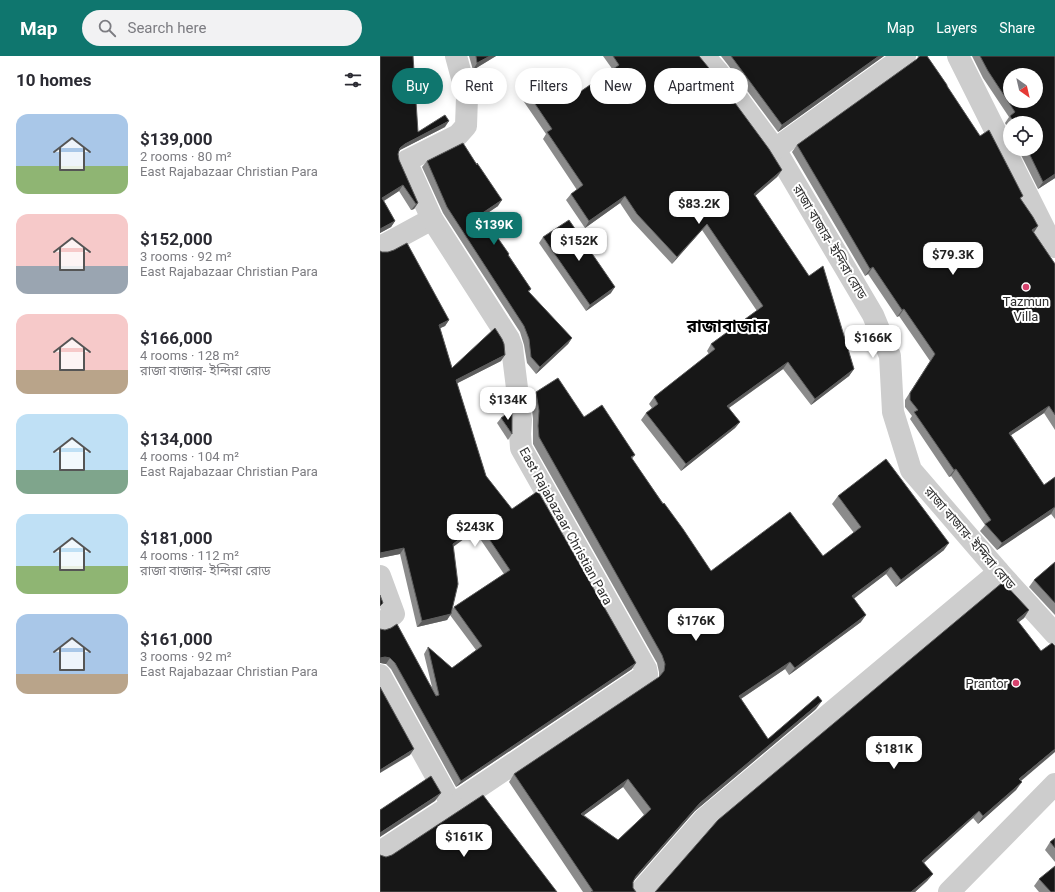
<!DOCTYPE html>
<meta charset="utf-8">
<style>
:root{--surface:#fff;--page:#f2f2f3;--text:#2b2b33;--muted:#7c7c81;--accent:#0f766e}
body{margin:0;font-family:Roboto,"Noto Sans Bengali",sans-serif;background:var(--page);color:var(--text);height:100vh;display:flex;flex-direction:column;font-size:15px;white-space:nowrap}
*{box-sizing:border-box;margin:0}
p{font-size:13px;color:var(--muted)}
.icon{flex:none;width:22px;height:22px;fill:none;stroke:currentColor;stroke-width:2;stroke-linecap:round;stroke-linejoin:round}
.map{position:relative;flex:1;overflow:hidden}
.side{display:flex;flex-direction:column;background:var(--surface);width:380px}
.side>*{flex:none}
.top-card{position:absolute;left:12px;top:12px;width:380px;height:36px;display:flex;gap:8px}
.needle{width:26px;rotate:146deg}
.buttons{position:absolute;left:623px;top:12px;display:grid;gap:8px}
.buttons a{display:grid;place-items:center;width:40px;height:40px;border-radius:50%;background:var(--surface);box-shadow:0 2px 10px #0003;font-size:20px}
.price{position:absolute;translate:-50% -34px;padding:0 9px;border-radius:8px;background:#fff;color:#222;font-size:13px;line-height:26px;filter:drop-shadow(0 1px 2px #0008)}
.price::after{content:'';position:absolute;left:50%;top:24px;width:12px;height:9px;margin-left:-6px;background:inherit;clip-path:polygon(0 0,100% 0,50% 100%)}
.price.active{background:var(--accent);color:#fff}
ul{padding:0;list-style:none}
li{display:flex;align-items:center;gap:12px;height:100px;padding:0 16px}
li span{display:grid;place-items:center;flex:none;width:112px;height:80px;border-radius:12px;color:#555}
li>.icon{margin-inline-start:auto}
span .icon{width:48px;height:48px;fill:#fffc;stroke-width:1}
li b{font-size:17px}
h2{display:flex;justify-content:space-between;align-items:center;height:48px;padding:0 16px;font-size:17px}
.pill{padding:0 14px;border-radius:18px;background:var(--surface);box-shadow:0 2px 10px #0003;font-size:14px;line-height:36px}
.pill.active{background:var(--accent);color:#fff}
header{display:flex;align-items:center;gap:24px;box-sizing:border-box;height:56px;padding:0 20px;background:var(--accent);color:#fff}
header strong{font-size:19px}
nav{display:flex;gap:22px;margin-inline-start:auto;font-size:14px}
.search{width:280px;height:36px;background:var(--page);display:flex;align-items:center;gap:10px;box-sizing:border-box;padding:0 14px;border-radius:22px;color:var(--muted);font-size:15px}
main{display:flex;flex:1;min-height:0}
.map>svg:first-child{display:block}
</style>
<header>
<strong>Map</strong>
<div class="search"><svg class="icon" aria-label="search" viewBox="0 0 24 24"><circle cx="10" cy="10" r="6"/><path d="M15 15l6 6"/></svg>Search here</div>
<nav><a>Map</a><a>Layers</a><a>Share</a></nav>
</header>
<main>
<section class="side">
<h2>10 homes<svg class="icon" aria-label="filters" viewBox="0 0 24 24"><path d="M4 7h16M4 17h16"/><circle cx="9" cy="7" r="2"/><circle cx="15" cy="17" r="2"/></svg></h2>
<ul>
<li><span style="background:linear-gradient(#a9c7e8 65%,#8fb573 0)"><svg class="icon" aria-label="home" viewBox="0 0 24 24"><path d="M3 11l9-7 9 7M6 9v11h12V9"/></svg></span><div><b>$139,000</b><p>2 rooms · 80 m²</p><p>East Rajabazaar Christian Para</p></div></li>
<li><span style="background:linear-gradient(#f6c9c9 65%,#9aa5b1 0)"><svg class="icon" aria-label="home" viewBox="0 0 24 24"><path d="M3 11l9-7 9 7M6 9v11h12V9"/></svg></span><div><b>$152,000</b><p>3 rooms · 92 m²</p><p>East Rajabazaar Christian Para</p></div></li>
<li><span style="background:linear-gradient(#f6c9c9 70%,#b9a48a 0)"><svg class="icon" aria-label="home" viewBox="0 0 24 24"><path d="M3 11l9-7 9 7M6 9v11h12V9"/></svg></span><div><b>$166,000</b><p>4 rooms · 128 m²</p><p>রাজা বাজার- ইন্দিরা রোড</p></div></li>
<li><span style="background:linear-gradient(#bfe0f5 70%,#7fa58c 0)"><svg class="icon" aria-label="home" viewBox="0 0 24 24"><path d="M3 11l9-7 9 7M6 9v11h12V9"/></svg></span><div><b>$134,000</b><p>4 rooms · 104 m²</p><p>East Rajabazaar Christian Para</p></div></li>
<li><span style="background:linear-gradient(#bfe0f5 65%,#8fb573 0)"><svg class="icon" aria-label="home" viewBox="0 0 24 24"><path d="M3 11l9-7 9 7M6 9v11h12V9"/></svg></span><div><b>$181,000</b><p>4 rooms · 112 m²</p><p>রাজা বাজার- ইন্দিরা রোড</p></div></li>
<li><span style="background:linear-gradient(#a9c7e8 75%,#b9a48a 0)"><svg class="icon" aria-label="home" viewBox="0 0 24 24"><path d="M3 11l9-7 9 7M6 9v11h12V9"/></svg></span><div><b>$161,000</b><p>3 rooms · 92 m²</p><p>East Rajabazaar Christian Para</p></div></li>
</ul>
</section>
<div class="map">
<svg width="675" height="836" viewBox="0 0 675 836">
<rect width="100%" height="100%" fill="#fff"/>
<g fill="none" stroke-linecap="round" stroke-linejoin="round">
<g stroke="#cdcdcd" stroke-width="22">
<path d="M324,0L338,16L395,93L493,259L510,300L513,356L531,414L619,516L675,578"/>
<path d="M578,0L666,176L675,191"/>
<path d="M395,93L525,0"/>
<path d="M0,190L6,188L52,163"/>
<path d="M0,520L14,558L0,568"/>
<path d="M0,619L72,749L267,618L266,613L141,392L140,378L141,364L133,300L132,291L129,283L52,163L26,105L78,79L86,70L87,41L76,0"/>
<path d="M0,796L72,749"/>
<path d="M260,836L324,763L619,516"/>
<path d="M569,836L675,728"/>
</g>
</g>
<g fill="#8b8b8b" fill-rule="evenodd">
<path d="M0,0L38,76L65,71L20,94L19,95L18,98L19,104L38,147L34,153L31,154L19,135L4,145L15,165L11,171L0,177Z"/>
<path d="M89,0H116L93,14Z"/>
<path d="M223,0H319L402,114L397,121L375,140L474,313L469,320L431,349L403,313L349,352L360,366L355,372L301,415L261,364L266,357L272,352L269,348L274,341L329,298L327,295L331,288L377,255L322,174L292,208L252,165L240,147L205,172L186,144L191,138L197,134L163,83L166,78L142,43L147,36L194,40L233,14Z"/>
<path d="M341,0H504L398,76L348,9Z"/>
<path d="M538,0H547L567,29V30L641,143L654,177L675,208V374L664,357L631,379L664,429L675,421V463L671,458L617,494L600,475L605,469L571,420L569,421L530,363L532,360L525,351V344L550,305L519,260L517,261L488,218L485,220L412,96L417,89L537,4Z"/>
<path d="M592,0H675V122L658,133L638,93H656V67H630V76L625,67L629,61L603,22Z"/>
<path d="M47,105L96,108L97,107L118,150L103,160L151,233L149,236L192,282L188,288L156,318L147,307L144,289L140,276L63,157L42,111Z"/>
<path d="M163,181L231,237L206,255L159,187Z"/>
<path d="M0,195L69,264L65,270L60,272L72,312L121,305L77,327L106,420L252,613L76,731L11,613L6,608L1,607L0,573L52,631L44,598L48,591L72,612L96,594L70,559L67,564L37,571L20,498L0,502ZM92,471L124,518L74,551L72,554L73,490L88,480L92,474Z"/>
<path d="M156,336L204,361L255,399L252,403L331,515L443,500L474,477L452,448L458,440L564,494L516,531L506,518L474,542L481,566L409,619L405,613L361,643L388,683L436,653L315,755L254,824L253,826V832L256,836H203L129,726L134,718L279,621V616L277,607L153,388V363L151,344ZM243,731L264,759L238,784L204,759Z"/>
<path d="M121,362L132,378L128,384L117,367Z"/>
<path d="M675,506V559L649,531L654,524Z"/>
<path d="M649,554L644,562L639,566L641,725L636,734L598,768L593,762L544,807L553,818L547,825L535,836H275Z"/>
<path d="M675,782V806L665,794L670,786Z"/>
<path d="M659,823L675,836H659L654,830Z"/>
</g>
<g fill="#5d5d5d">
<path d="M110,0H116L93,14L97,7Z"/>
<path d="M499,0H504L398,76L402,69Z"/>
<path d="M69,65L65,71L20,94L15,98L20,92L25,88Z"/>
<path d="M402,114L397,121L369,145L374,138Z"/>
<path d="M675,118V122L658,133L663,126Z"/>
<path d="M23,129L19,135L0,147L2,142Z"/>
<path d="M245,140L240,147L205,172L209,165Z"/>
<path d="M122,144L118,150L97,164L101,158Z"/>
<path d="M38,147L34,153L31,154L36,148Z"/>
<path d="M15,165L11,171L0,177V173Z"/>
<path d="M327,168L322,174L292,208L297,201Z"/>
<path d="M658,170L653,178L652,174Z"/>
<path d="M493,211L488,218L485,220L490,213Z"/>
<path d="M235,231L231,237L206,255L210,249Z"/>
<path d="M524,253L519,260L517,261L522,254Z"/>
<path d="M69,264L65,270L54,275L59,269Z"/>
<path d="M192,282L188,288L156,318L160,311Z"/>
<path d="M125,299L121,305L72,330L76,324Z"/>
<path d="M408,306L403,313L343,356L347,350Z"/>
<path d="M474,313L469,320L431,349L435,343Z"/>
<path d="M669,350L664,357L624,384L629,377Z"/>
<path d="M360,366L355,372L301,415L306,408Z"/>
<path d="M576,413L571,420L569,421L574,414Z"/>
<path d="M675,451L671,458L617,494L622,487Z"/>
<path d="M92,474L88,480L69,494L73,488Z"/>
<path d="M569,487L564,494L516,531L521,524Z"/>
<path d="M24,492L20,498L0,502V497Z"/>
<path d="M511,511L506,518L467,548L472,540Z"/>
<path d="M649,554L644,562L632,571L637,564Z"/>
<path d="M71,558L67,564L37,571L42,565Z"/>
<path d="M486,559L481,566L409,619L415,612Z"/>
<path d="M5,601L10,602L6,608L0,607V602Z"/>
<path d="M410,606L405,613L353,648L359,640Z"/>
<path d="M256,607L252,613L76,731L81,725Z"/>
<path d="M442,645L436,653L315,755L251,828L256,820L320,747Z"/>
<path d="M34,693L30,699L0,717V714Z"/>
<path d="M675,693V696L634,731L639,723Z"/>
<path d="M248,723L243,731L196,765L201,758Z"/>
<path d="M642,726L636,734L598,768L603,760Z"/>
<path d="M61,737L55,745L0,781V777Z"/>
<path d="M599,755L593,762L537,813L542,805Z"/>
<path d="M553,818L547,825L535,836H531Z"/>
</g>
<g fill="#171717" stroke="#5d5d5d" fill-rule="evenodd">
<path d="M0,0H33L38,76L65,59L69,65L25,88L20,92L18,98L19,104L38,147L36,148L23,129L2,142L15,165L0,173Z"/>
<path d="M96,0H110L97,7Z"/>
<path d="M233,0H319L333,17L389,93L402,114L374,138L429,220L443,210L474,313L435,343L408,306L347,350L360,366L306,408L266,357L278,348L274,341L335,293L331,288L383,250L327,168L297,201L257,158L245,140L209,165L191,138L203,129L167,76L172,73L147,36L175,15L194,40L239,9Z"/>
<path d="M351,0H499L402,69Z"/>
<path d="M540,0H547L567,29V30L600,80L609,74L643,140L640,142L653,161L658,170L652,174L675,208V359L669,350L629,377L664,429L675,421V451L622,487L605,468L611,464L576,413L574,414L534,356L538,354L530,344V337L555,298L524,253L522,254L493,211L490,213L417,89L537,3Z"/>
<path d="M600,0H675V118L663,126L647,93H656V67H634L630,60L635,56L608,15ZM630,19H656V45H630Z"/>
<path d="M83,87L97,109V107L122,144L101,158L129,198L128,199L151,233L148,235L192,282L160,311L151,301L149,283L144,270L67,151L47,105Z"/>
<path d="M189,164L235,231L210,249L163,181Z"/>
<path d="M27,187L69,264L59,269L72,312L115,272L122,283L124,288L125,299L76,324L106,420L132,453L158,435L256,607L81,725L15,607L10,602L5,601L0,602V573L5,574L11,572L17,568L56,640L59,639L48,591L72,612L102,590L74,551L130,514L95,462L92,474L73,488L78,528L71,558L42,565L24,492L0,497V195L2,196H8L14,194Z"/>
<path d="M178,322L204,361L222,349L255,399L251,401L283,448L284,447L303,473L331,515L410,456L443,500L481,471L458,440L506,403L569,487L521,524L511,511L472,540L486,559L415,612L410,606L359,640L388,683L438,640L442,645L320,747L256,820L253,826V832L256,836H211L213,835L134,718L279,621L284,615L285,608L282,599L159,381L158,370L159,355L156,336ZM248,723L271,753L238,784L201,758Z"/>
<path d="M132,354V378L121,362Z"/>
<path d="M675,506V547L654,524Z"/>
<path d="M623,526L649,554L637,564L661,595L672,587L675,590V693L639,723L642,726L603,760L599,755L542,805L553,818L531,836H275L338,764Z"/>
<path d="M0,539L3,547L0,550Z"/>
<path d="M0,631L34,693L0,714Z"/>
<path d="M51,720L61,737L0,777V754Z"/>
<path d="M103,739L177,836H0V799L6,801L12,799Z"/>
<path d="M675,782V792L670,786Z"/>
<path d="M675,810V836H671L659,823Z"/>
</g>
<g fill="#d6426d" stroke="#fff" stroke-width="1.5">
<circle cx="646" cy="231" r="4"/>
<circle cx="636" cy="627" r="4"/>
</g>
<g text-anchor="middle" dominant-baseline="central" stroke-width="4" stroke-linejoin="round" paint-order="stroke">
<g font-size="13" fill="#303030" stroke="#fff">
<text transform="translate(450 186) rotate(59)">রাজা বাজার- ইন্দিরা রোড</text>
<text transform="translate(186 470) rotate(61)">East Rajabazaar Christian Para</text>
<text transform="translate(590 482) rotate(49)">রাজা বাজার- ইন্দিরা রোড</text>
</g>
<g font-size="13" fill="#303030" stroke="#fff">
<text x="646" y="245">Tazmun<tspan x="646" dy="15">Villa</tspan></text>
<text x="628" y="627" text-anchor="end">Prantor</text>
</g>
<g font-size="17" font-weight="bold" fill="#000" stroke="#fff">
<text x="347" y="270">রাজাবাজার</text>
</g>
</g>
</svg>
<div class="buttons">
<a><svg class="needle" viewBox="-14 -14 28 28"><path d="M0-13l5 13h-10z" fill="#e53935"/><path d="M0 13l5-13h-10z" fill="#7c7c81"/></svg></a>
<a><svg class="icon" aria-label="locate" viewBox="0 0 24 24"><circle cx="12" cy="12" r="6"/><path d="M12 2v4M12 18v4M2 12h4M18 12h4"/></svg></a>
</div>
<b class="price" style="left:319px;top:169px">$83.2K</b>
<b class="price active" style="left:114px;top:190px">$139K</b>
<b class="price" style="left:199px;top:206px">$152K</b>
<b class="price" style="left:573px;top:220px">$79.3K</b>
<b class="price" style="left:493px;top:303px">$166K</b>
<b class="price" style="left:128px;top:365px">$134K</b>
<b class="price" style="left:95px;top:492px">$243K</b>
<b class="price" style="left:316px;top:586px">$176K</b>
<b class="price" style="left:514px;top:714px">$181K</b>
<b class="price" style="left:84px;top:802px">$161K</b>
<div class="top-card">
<a class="pill active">Buy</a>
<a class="pill">Rent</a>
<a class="pill">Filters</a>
<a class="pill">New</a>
<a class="pill">Apartment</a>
</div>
</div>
</main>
